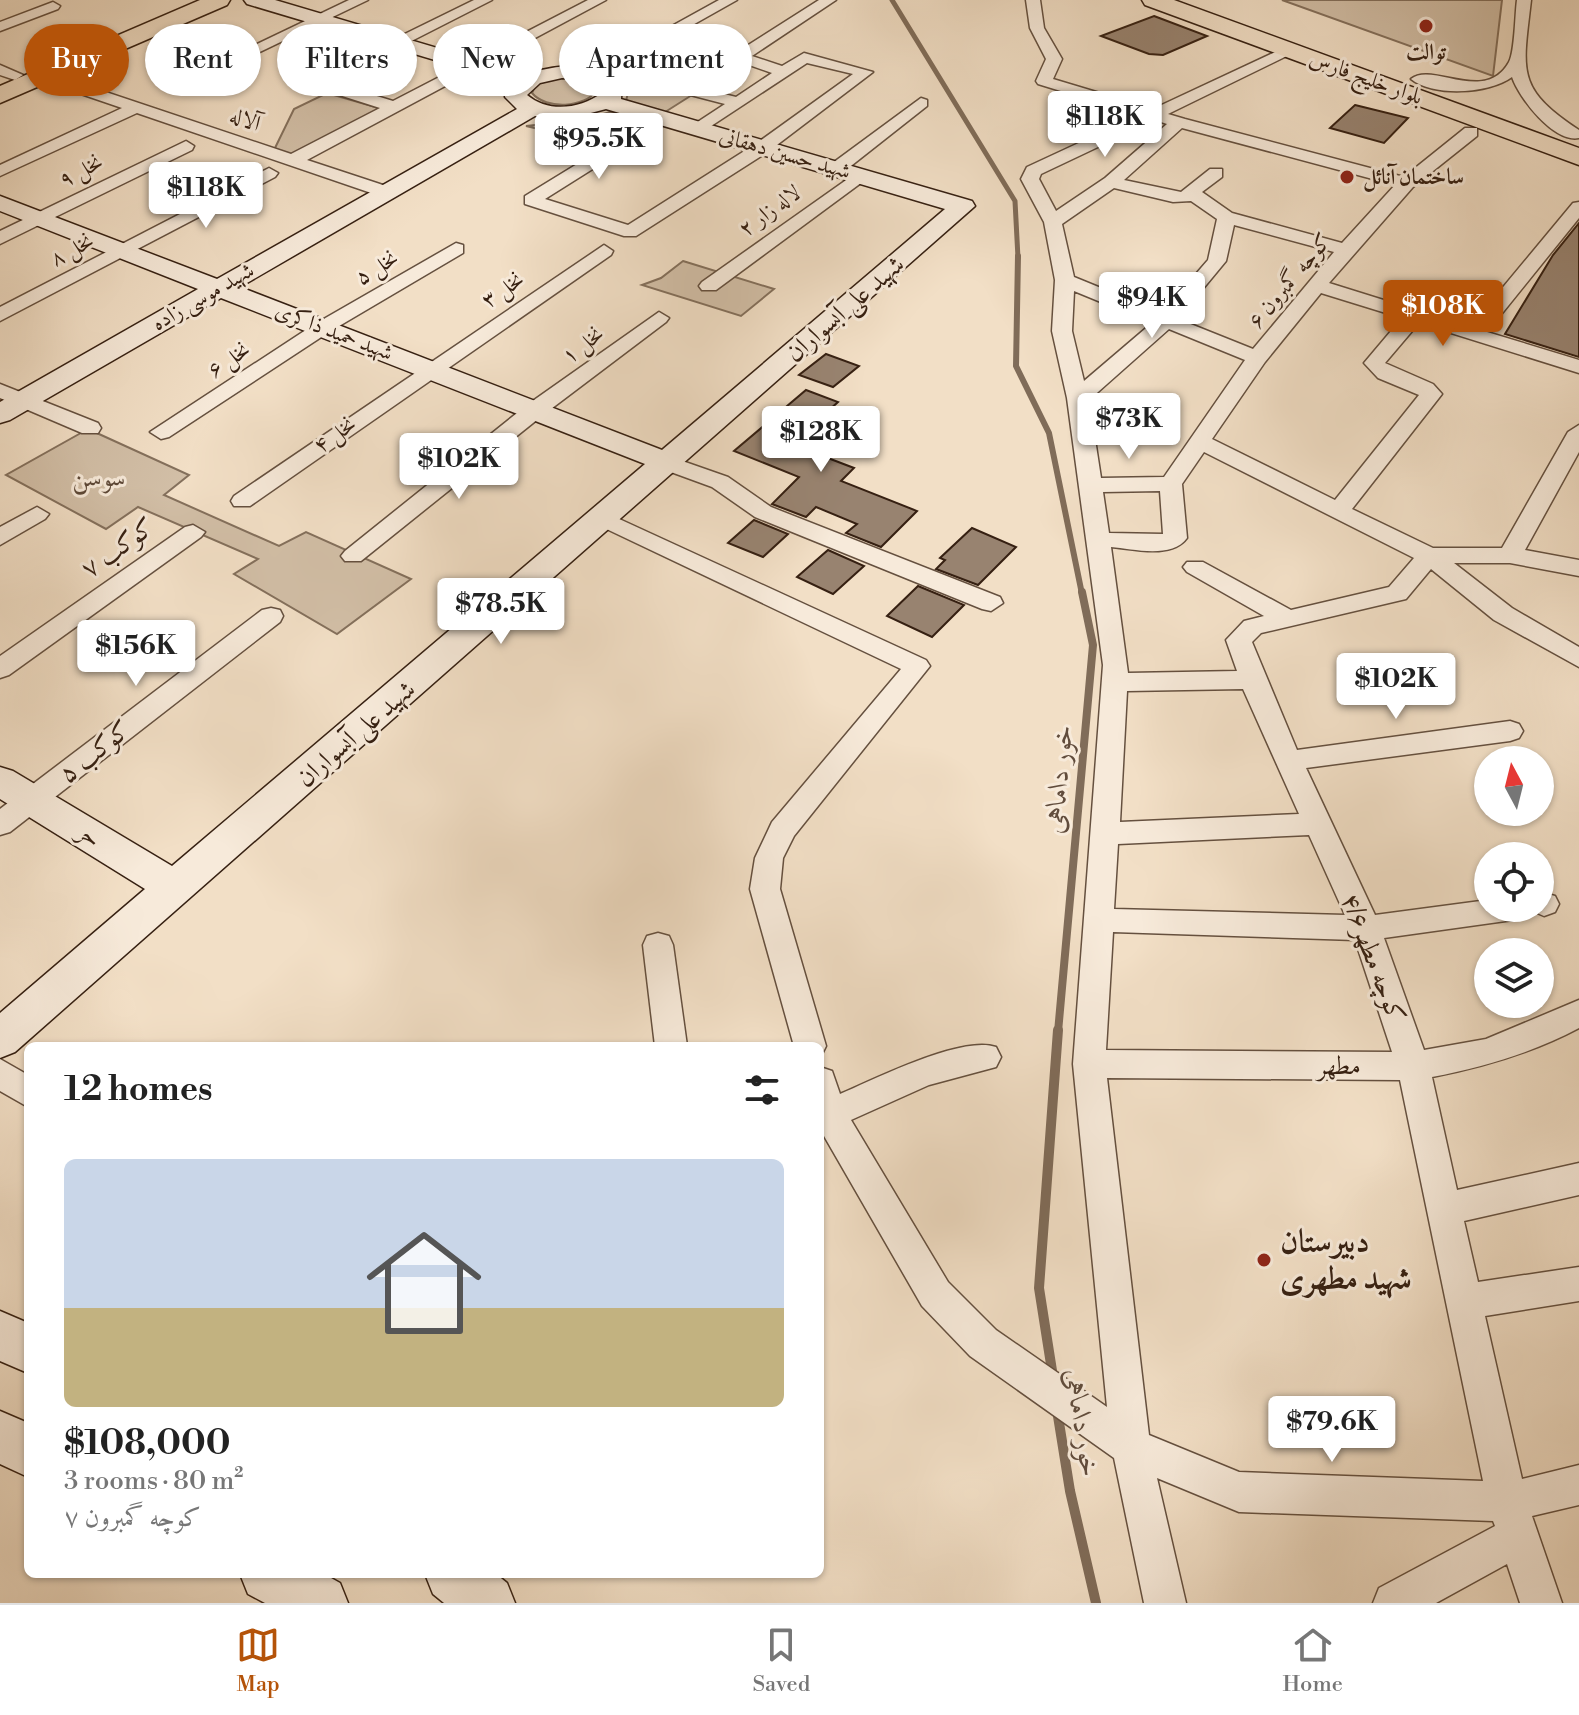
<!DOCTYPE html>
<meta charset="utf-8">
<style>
:root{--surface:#fff;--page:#f6f6f6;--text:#222;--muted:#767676;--line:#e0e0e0;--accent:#b45309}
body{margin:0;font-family:"Libre Bodoni",Amiri,serif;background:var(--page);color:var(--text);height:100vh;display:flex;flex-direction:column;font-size:30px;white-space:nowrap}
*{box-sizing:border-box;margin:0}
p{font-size:26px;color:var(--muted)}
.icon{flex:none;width:44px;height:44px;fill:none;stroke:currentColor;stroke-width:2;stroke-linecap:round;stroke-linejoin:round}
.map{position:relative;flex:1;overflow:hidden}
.details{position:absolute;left:24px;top:1042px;width:800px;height:536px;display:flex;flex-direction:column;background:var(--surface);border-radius:12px;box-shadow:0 2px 6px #0004}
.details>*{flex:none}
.top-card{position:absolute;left:24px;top:24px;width:800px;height:72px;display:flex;gap:16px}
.needle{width:52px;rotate:353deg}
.buttons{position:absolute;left:1474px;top:746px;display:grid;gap:16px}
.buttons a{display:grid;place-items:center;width:80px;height:80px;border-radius:50%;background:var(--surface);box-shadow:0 2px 6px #0004;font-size:40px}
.price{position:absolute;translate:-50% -68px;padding:0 18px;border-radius:8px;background:#fff;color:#222;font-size:26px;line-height:52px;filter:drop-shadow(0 2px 4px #0008)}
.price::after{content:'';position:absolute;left:50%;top:48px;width:24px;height:18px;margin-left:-12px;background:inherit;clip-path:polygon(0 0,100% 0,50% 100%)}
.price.on{background:var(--accent);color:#fff}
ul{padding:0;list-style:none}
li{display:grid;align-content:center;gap:16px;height:424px;padding:0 40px}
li+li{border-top:2px solid var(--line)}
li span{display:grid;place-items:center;height:248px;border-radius:12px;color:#555}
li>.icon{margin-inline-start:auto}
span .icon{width:144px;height:144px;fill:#fffc;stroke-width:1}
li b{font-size:34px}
h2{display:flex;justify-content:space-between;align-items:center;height:96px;padding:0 40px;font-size:34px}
.pill{padding:0 28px;border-radius:36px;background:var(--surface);box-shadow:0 2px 6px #0004;font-size:28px;line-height:72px}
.pill.on{background:var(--accent);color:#fff}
.tabs{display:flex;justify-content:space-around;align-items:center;height:112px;border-top:2px solid var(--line);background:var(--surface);font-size:22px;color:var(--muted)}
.tabs a{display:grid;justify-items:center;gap:4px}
.tabs .on{color:var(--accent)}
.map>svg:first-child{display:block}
</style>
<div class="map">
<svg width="1579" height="1603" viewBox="0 0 1579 1603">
<rect width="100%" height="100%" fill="#f2dfc6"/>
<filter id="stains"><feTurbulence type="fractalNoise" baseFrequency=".0025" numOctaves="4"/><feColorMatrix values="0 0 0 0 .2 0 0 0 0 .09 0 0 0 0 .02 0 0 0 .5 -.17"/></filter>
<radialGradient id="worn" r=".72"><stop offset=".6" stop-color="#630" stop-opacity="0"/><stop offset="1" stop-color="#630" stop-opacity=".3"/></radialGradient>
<g fill="#d2bfa7" stroke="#84705c" stroke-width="2">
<path d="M1282,0H1502L1493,76Z"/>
<path d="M564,77L584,79L597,90C585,108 546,110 532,93L536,84Z"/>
<path d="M639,81L692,95L662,114L626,101L630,84Z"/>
<path d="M327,93L382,109L292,157L274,150L294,109Z"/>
<path d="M610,112L644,120L606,145L526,126L582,120Z"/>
<path d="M683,261L774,289L741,316L642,285L661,278Z"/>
<path d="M88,429L189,475L164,495L279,546L306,532L411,579L337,634L234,574L258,559L138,507L106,529L6,475Z"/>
</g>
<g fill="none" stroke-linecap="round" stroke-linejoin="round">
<path stroke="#806c59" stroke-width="5" d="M892,0L1015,201L1018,258"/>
<path stroke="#806c59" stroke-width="6" d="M1018,256L1016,366L1049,433L1082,594"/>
<path stroke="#806c59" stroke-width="8" d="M1058,1032L1093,645L1082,592"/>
<g stroke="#806c59" stroke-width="10">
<path d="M1053,1377L1039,1288L1058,1030"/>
<path d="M1057,1410L1070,1491L1096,1603"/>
</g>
</g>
<g fill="#988370" stroke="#362012" stroke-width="2">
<path d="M1154,16L1207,36L1163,55L1149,54L1101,36Z"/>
<path d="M1355,105L1408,118L1384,143L1330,128Z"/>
<path d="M1579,223V357L1505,334L1553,255Z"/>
<path d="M826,354L859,366L833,387L799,375Z"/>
<path d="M806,390L838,402L791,444L854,468L841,481L917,511L881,547L846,533L857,524L816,507L806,517L772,504L799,477L734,451Z"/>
<path d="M754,520L788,534L763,557L728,543Z"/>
<path d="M972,528L1016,547L978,585L936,569L945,560L940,558Z"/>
<path d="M828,550L864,566L833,594L797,577Z"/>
<path d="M918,586L964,605L932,637L887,616Z"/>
</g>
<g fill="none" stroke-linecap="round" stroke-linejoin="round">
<defs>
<g id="street">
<path d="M349,0H368L241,61L228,58Z"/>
<path d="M474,0H492L331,82L393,101L588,0H606L307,160L392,188V196H380L137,113L0,176V165L122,108L37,79V73H49L291,154L380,108L311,86V80Z"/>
<path d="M719,0H737L618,67L736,97L772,73L735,60L733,56L679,43V37L742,49L819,0H836L752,56L782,66L804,53L873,72L769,151L636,236H624L525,204V196L657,115H669V121L545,199L628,225L757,143L853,74L807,63L699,134L691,129L693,125L725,104L606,73L593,79L585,74Z"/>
<path d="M1026,0H1040L1044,28L1062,59L1053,79L1153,109L1286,47L1299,50L1168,114L1185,119L1404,177L1465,128H1477V136L1413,187L1329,283L1470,327L1573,203L1579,202V218L1487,332L1579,360V373L1419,323L1385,363L1433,384L1442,394L1352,509L1433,548H1502L1568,432L1579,425V452L1525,550L1579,560V576L1510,563H1454L1512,608L1579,647V667L1494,620L1431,569L1406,599L1261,633L1252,642L1297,750L1510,721L1519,724L1523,731L1519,738L1510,741L1306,768L1375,915L1488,900V908H1540V892L1555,896L1559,904L1555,912L1544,916L1528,909L1524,916L1513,920L1384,938L1424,1050L1486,1039L1579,1000V1028C1532,1053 1484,1067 1432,1077L1457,1190L1579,1163V1195L1464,1221L1478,1282L1579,1267V1301L1485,1316L1522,1479L1579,1465V1505L1532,1516L1562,1603H1520L1507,1564L1436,1603H1373L1379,1588L1495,1526L1493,1521L1239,1512L1157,1478L1186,1603H1144L1114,1458L970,1356L922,1306L820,1129V1067L832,1071L840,1094C875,1079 962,1035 996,1047L1001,1057L996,1067L929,1085L851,1120L948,1282L996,1330L1107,1407L1073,1064L1103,665L1067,398L1052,331L1055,280L1044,222L1021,179L1027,167L1139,115L1038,84L1036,81L1046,59L1030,28ZM1155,120L1167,124L1105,178L1056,211L1039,179L1041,174ZM1182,128L1395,185L1342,243L1232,213L1202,192L1222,177V169H1210L1181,192L1124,180ZM1114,188L1173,202L1191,201L1217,219L1208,260L1162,313L1074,277L1062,224ZM1234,225L1334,252L1253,349L1178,319L1226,261ZM1074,291L1152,323L1084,381L1072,331ZM1321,293L1402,318L1364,363L1378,378L1419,395L1335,500L1212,439L1265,362ZM1169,329L1245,360L1164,477L1101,478L1089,400ZM1204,452L1414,558L1389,587L1291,610L1203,562H1187L1183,567L1187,572L1264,616L1244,621L1226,640L1237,671L1128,673L1111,547C1133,549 1172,559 1187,538L1182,484ZM1160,491L1163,534L1109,533L1103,492ZM1243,689L1299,814L1120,822L1127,691ZM1309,835L1345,915L1114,909L1118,844ZM1113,932L1355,940L1392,1052L1106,1050ZM1107,1078L1400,1080L1483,1481L1239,1472L1149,1435Z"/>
<path d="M1517,0H1531C1523,71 1515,88 1579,130V138C1554,143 1519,98 1512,77C1489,94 1433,97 1411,79C1432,61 1485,105 1509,62C1515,51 1515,14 1517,0Z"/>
<path d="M53,2L60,6L58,9L0,31V22Z"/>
<path d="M0,65L23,75L15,80L0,75Z"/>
<path d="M921,98L927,100V106L842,173H830V165Z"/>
<path d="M186,141L194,146L192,150L0,244V231Z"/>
<path d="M269,168L278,173L275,177L0,321V307Z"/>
<path d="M859,171L868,176L865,180L716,290H702L699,286L702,282Z"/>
<path d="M456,243L463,245V253L329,332L169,437L161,439L150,432L315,324Z"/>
<path d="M604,245L613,251L611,255L250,506H234L231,501L234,496Z"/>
<path d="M659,312L669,318L666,322L543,415L361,561H345L341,556L345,551L527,405Z"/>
<path d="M0,384L98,423L101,428L98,433H82L0,398Z"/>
<path d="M668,456L728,477L771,507L1000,597L1003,603L991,611L982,609L755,517L712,487L660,468L657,463L660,458Z"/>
<path d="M37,507L49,514L45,519L0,545V527Z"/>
<path d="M604,512L926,660L930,666L794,836L783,858L780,889L826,1046L821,1056L820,1046H794L750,889L755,858L772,822L901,669L596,524L592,519Z"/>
<path d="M193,525L205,532L201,537L9,675L0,678V656L185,527Z"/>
<path d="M271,608L280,610L283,616L280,622L10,832L0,835V809L262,610Z"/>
<path d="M658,933L669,936L673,945L687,1046H655L643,945L647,936Z"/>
<path d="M0,1059L28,1075V1107L0,1091Z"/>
</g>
<g id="secondary">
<path d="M244,0H275L525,74C554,66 600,57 622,83L621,99L972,201L975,206L15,1052L0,1058V1013L145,889L0,799V767L13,771L172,866L645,464L221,298L10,420L0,423V402L198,289L0,211V196L217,279L517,109L505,97V90L512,83L247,4ZM562,78L589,80L601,86L602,93C580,109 548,113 527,95L540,83ZM606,109L945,209L662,450L240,287L535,116L564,120Z"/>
<path d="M0,1311L28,1323V1373L0,1361Z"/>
<path d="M0,1411L28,1423V1477L0,1464Z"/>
<path d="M240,1574H324L340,1583L348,1603H265L248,1594Z"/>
<path d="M425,1574H496L507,1583L515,1603H444L433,1594Z"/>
</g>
<g id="primary">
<path d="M200,0H230L227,5L0,103V86Z"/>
<path d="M1142,0H1174L1579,148V165L1145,5Z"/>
</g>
</defs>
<use href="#street" stroke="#65503f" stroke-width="3"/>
<use href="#secondary" stroke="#362012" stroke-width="3"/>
<use href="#primary" stroke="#362012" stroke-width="3"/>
<use href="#street" fill="#f7eada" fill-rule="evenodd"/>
<use href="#secondary" fill="#f7eada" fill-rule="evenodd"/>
<use href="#primary" fill="#f2dfc6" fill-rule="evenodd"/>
</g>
<g fill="#8f2418" stroke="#f7eada" stroke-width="3">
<circle cx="1426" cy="26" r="8"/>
<circle cx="1347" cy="177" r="8"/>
<circle cx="1264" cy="1260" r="8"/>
</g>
<g text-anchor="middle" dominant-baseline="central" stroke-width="6" stroke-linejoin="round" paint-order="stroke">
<g font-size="22" font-weight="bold" fill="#362012" stroke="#f7eada">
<text x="1426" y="52">توالت</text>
<text x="1363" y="177" text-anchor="start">ساختمان آنائل</text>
</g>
<g font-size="22" fill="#362012" stroke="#f7eada">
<text transform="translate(1366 78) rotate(20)">بلوار خلیج فارس</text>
<text transform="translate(245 120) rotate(19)">آلاله</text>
<text transform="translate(785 154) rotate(16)">شهید حسین دهقانی</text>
<text transform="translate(81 171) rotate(-27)">نخل ۹</text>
<text transform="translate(770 211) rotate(-36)">لاله زار ۲</text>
<text transform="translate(72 250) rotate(-28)">نخل ۸</text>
<text transform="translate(377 268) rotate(-31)">نخل ۵</text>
<text transform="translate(1290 281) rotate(-50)">کوچه گمبرون ۶</text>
<text transform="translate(503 290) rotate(-34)">نخل ۳</text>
<text transform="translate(203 297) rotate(-30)">شهید موسی زاده</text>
<text transform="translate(334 332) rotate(21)">شهید حمید ذاکری</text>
<text transform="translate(583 345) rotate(-37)">نخل ۱</text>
<text transform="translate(229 360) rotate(-33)">نخل ۶</text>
<text transform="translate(335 435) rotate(-35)">نخل ۴</text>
</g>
<g font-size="26" fill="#362012" stroke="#f7eada">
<text transform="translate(845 309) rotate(-41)">شهید علی آبسواران</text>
<text transform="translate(118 548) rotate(-35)">کوکب ۷</text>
<text transform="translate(356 734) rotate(-41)">شهید علی آبسواران</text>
<text transform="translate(95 752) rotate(-38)">کوکب ۵</text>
<text transform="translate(89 835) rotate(31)">حر</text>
<text transform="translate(1373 958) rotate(69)">کوچه مطهر۴/۶</text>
<text x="1339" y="1066">مطهر</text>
</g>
<g font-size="26" font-style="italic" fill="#5d4837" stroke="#f7eada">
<text x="99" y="478">سوسن</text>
</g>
<g font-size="28" font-style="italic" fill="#614c3c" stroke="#f7eada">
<text transform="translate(1059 779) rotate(-85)">خور داماهی</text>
<text transform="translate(1082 1423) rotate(81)">خور داماهی</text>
</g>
<g font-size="32" font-weight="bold" fill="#362012" stroke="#f7eada" text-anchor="start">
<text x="1280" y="1242">دبیرستان<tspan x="1280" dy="37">شهید مطهری</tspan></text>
</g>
</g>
<rect width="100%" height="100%" filter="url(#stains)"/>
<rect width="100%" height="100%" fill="url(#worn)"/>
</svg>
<div class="buttons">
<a><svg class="needle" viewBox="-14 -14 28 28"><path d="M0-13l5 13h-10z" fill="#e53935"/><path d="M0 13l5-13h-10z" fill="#767676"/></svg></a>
<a><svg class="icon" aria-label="locate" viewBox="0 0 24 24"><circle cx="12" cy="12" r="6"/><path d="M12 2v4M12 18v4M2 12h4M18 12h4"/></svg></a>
<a><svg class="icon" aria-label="layers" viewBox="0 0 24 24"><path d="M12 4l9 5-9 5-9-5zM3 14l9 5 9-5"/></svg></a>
</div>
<b class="price" style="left:1105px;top:159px">$118K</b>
<b class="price" style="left:599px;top:181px">$95.5K</b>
<b class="price" style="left:206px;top:230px">$118K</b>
<b class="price" style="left:1152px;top:340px">$94K</b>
<b class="price on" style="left:1443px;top:348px">$108K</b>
<b class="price" style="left:1129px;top:461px">$73K</b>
<b class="price" style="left:821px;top:474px">$128K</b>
<b class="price" style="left:459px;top:501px">$102K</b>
<b class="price" style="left:501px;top:646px">$78.5K</b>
<b class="price" style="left:136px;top:688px">$156K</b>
<b class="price" style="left:1396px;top:721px">$102K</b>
<b class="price" style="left:1332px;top:1464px">$79.6K</b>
<div class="top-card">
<a class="pill on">Buy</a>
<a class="pill">Rent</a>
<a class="pill">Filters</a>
<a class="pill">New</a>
<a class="pill">Apartment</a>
</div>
<section class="details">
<h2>12 homes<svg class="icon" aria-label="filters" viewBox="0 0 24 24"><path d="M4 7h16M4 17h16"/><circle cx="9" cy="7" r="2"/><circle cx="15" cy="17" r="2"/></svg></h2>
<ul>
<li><span style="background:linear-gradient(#c9d6e8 60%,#c2b280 0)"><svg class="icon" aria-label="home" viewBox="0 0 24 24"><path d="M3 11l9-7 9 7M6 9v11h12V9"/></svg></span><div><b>$108,000</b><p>3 rooms · 80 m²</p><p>کوچه گمبرون ۷</p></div></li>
</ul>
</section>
</div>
<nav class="tabs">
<a class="on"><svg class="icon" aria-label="map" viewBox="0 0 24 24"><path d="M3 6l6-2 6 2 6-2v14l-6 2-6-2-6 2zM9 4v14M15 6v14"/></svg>Map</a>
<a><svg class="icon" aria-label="saved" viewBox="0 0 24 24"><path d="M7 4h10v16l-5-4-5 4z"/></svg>Saved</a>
<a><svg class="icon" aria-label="home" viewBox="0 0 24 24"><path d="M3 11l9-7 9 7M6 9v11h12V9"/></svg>Home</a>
</nav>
